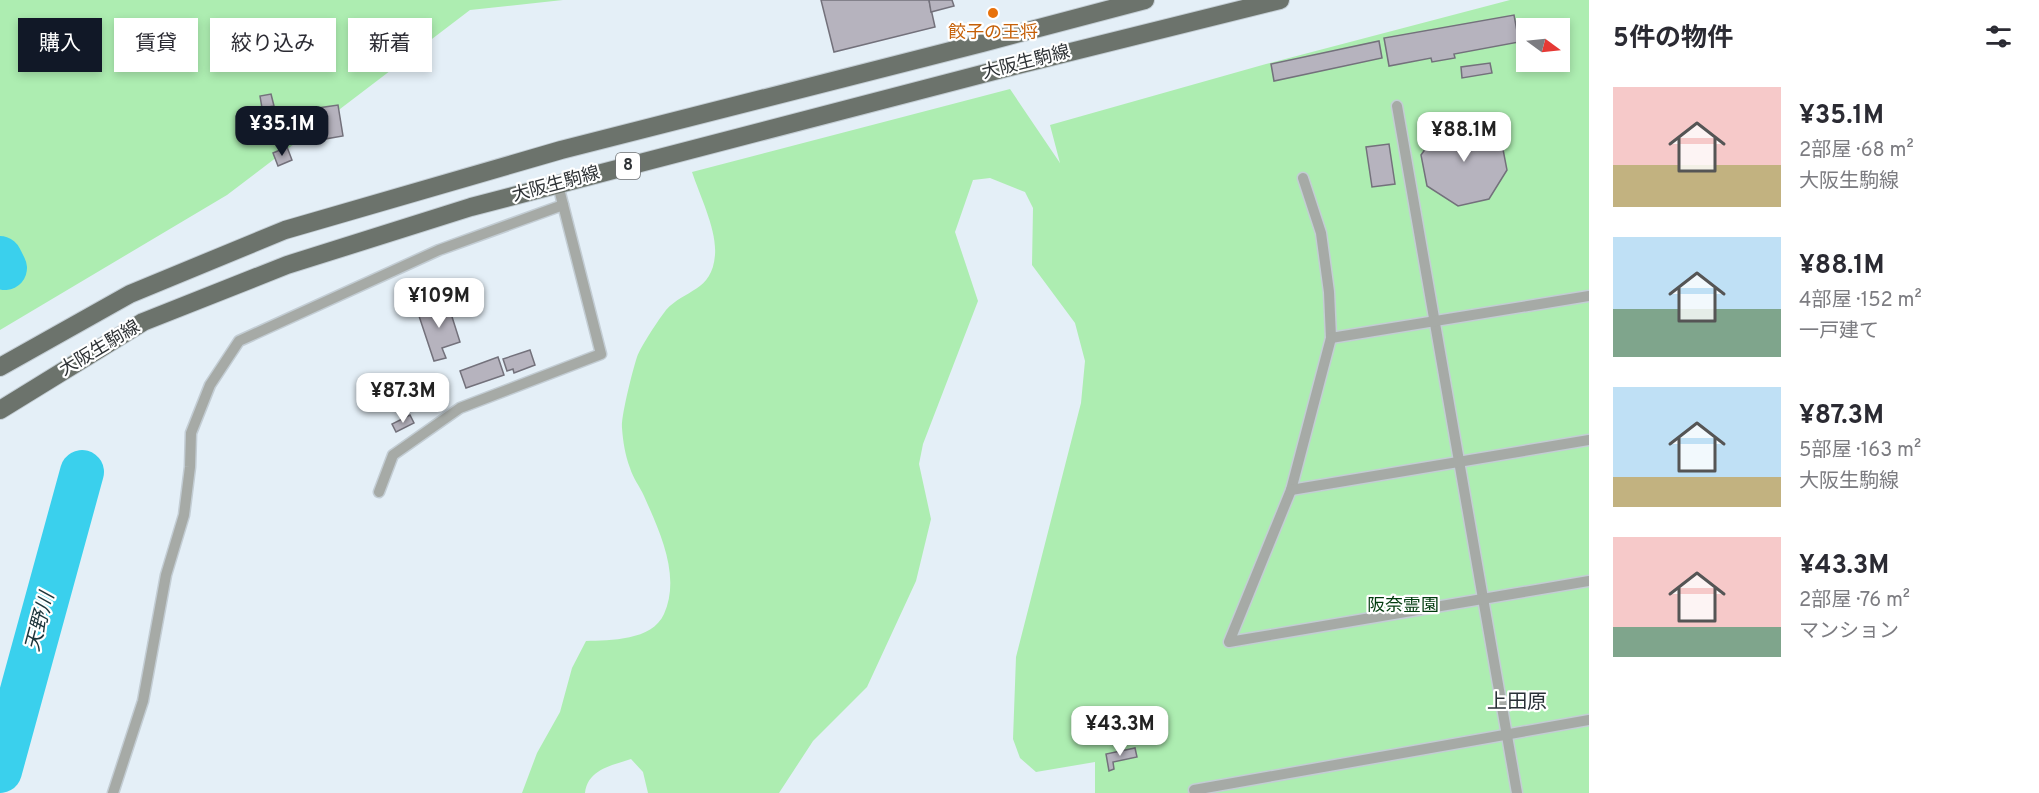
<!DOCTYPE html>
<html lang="ja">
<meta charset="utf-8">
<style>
:root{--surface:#fff;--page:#f7f7f7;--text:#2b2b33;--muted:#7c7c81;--accent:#111827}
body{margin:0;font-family:Overpass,"Noto Sans JP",sans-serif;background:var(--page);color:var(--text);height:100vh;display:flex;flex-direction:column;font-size:22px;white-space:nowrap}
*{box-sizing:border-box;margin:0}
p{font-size:20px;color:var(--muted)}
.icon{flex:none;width:33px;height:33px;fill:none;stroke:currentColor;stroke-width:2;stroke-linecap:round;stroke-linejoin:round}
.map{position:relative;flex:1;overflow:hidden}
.details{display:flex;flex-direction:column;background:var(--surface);width:450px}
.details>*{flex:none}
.hud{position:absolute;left:18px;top:18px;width:570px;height:54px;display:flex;gap:12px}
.needle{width:39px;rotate:105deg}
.tools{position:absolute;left:1516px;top:18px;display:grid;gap:12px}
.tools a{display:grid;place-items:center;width:54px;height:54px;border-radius:0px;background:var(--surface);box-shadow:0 3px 9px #0003;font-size:30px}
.price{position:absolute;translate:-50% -51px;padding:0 14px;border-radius:12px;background:#fff;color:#222;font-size:20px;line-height:39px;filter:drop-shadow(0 2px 3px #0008)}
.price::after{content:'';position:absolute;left:50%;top:36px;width:18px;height:14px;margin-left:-9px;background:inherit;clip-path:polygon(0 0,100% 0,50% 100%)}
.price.active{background:var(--accent);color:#fff}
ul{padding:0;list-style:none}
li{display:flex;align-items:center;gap:18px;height:150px;padding:0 24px}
li span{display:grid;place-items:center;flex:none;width:168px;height:120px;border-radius:0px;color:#555}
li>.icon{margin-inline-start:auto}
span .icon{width:72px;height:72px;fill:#fffc;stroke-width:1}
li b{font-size:26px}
h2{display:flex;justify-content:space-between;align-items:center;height:72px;padding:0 24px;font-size:26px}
.tag{padding:0 21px;border-radius:0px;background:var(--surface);box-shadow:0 3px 9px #0003;font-size:21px;line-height:54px}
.tag.active{background:var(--accent);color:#fff}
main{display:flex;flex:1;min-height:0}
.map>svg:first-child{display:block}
</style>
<main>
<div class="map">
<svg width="1589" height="793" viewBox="0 0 1589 793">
<rect width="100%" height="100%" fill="#e4eff7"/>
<g fill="#adedb1" fill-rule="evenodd">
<path d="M0,0H563L470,10L227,195L0,330Z"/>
<path d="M1510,0H1589V793H1095V762L1036,772L1020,758L1013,739L1016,657L1081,403L1085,361L1075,323L1032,265L1033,208L1025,192L990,178L973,180L955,232L978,301L923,444L919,464L931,519L916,581L867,687L813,741L779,793H648L643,772L631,759C611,766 588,769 585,793H522L537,753L560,712L572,668L586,641C610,640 652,641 664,614C681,576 660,532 644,496C640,487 633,478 630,468C625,455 623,441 622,428C621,416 633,369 637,357C641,346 659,319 666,310C685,289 712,292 715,255C717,230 700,196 692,172L1010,89L1060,163L1050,125L1266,64ZM1527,28H1560V62H1527Z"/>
</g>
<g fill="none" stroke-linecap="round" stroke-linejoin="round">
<g stroke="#3ad0ed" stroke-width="44">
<path d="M0,258L5,268"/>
<path d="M0,771L82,472"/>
</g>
</g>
<g fill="#b6b3be" stroke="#73717b" stroke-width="1.5">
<path d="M821,0H929L935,27L834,52Z"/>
<path d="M929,0H952L954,6L931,12Z"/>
<path d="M1514,15L1519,42L1454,54L1455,58L1432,62L1431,58L1389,66L1384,38Z"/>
<path d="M1379,41L1382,58L1274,81L1271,64Z"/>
<path d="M1490,63L1492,73L1462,78L1461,67Z"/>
<path d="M271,94L274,106L262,108L260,96Z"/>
<path d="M338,105L343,136L325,139V135L317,136L314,115L319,114L318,108Z"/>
<path d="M1473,119L1501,139L1507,170L1489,199L1458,206L1427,186L1421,155L1442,126Z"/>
<path d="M1389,144L1395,184L1372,187L1366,147Z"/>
<path d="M287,147L292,160L278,166L273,153Z"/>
<path d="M447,301L460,342L442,348L446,358L434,361L419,316L425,314L423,309Z"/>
<path d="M530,350L535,365L514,373L513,369L507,371L503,359Z"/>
<path d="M498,357L504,375L466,388L460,371Z"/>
<path d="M410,415L414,423L396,432L392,424Z"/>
<path d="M1135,748L1137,757L1113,762L1114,769L1109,771L1106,754Z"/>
</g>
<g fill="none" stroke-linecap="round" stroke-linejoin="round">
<defs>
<g id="lane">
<path d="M1397,106L1517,793"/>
<path d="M1303,178L1321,233L1329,292L1331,338L1291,490L1229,642L1589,581"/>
<path d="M1331,338L1589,296"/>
<path d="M1291,490L1589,440"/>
<path d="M379,492L393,455L460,408L601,354L558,185"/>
<path d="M1194,790L1589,720"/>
<path d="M113,793L143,701L166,575L184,515L190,467L191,433L210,385L239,341L439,250L563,205"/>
</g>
<g id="primary">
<path d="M0,367L130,294L285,230L561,150L982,43L1145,0"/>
<path d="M0,410L143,322L287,265L471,207L990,72L1280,0"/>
</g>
</defs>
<use href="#lane" stroke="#c3cdd4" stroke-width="13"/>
<use href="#primary" stroke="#c3cdd4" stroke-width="20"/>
<use href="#lane" stroke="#a6aaa6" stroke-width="10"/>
<use href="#primary" stroke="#6c736c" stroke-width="18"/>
</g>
<circle fill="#e8710a" stroke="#fff" stroke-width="2" cx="993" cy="13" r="6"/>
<g text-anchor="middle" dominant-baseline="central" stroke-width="4.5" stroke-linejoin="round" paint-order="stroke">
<rect fill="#fff" stroke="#6d7072" stroke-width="1.5" x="616" y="153" width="24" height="26" rx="4.5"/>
<g font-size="16" font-weight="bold" fill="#2e3235">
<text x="628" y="166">8</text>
</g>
<g font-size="18" fill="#c56008" stroke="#fff">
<text x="993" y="33">餃子の王将</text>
</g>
<g font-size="18" fill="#2e3235" stroke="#fff">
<text transform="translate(1026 63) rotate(-14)">大阪生駒線</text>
<text transform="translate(556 185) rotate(-15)">大阪生駒線</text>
<text transform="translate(100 349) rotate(-31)">大阪生駒線</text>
</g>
<g font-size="18" fill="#003a0d" stroke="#fff">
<text x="1403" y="606">阪奈霊園</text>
</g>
<g font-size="20" font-style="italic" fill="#1d353b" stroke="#fff">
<text transform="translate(41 622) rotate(-75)">天野川</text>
</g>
<g font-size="20" fill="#293137" stroke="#fff">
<text x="1517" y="703">上田原</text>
</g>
</g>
</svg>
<div class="tools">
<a><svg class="needle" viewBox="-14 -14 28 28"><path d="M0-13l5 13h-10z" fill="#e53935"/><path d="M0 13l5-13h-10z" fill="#7c7c81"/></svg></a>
</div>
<b class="price active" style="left:282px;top:157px">¥35.1M</b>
<b class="price" style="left:1464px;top:163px">¥88.1M</b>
<b class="price" style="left:439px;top:329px">¥109M</b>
<b class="price" style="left:403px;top:424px">¥87.3M</b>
<b class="price" style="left:1120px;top:757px">¥43.3M</b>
<div class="hud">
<a class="tag active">購入</a>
<a class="tag">賃貸</a>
<a class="tag">絞り込み</a>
<a class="tag">新着</a>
</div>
</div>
<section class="details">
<h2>5件の物件<svg class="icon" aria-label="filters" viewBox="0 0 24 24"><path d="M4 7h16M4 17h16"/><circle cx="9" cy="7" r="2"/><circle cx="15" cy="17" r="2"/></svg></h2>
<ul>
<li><span style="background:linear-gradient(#f6c9c9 65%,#c2b280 0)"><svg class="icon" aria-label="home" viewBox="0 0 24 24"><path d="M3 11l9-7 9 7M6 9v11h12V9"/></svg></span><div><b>¥35.1M</b><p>2部屋 · 68 m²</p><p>大阪生駒線</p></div></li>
<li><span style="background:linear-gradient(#bfe0f5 60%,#7fa58c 0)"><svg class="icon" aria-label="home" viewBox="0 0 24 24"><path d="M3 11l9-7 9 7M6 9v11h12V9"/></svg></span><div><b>¥88.1M</b><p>4部屋 · 152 m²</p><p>一戸建て</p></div></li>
<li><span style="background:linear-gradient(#bfe0f5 75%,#c2b280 0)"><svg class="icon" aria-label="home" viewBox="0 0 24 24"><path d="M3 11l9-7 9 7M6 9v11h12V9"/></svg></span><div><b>¥87.3M</b><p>5部屋 · 163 m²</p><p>大阪生駒線</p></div></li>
<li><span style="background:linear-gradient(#f6c9c9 75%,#7fa58c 0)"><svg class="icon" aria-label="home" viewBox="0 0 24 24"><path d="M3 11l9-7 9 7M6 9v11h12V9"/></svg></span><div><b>¥43.3M</b><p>2部屋 · 76 m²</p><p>マンション</p></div></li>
</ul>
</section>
</main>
